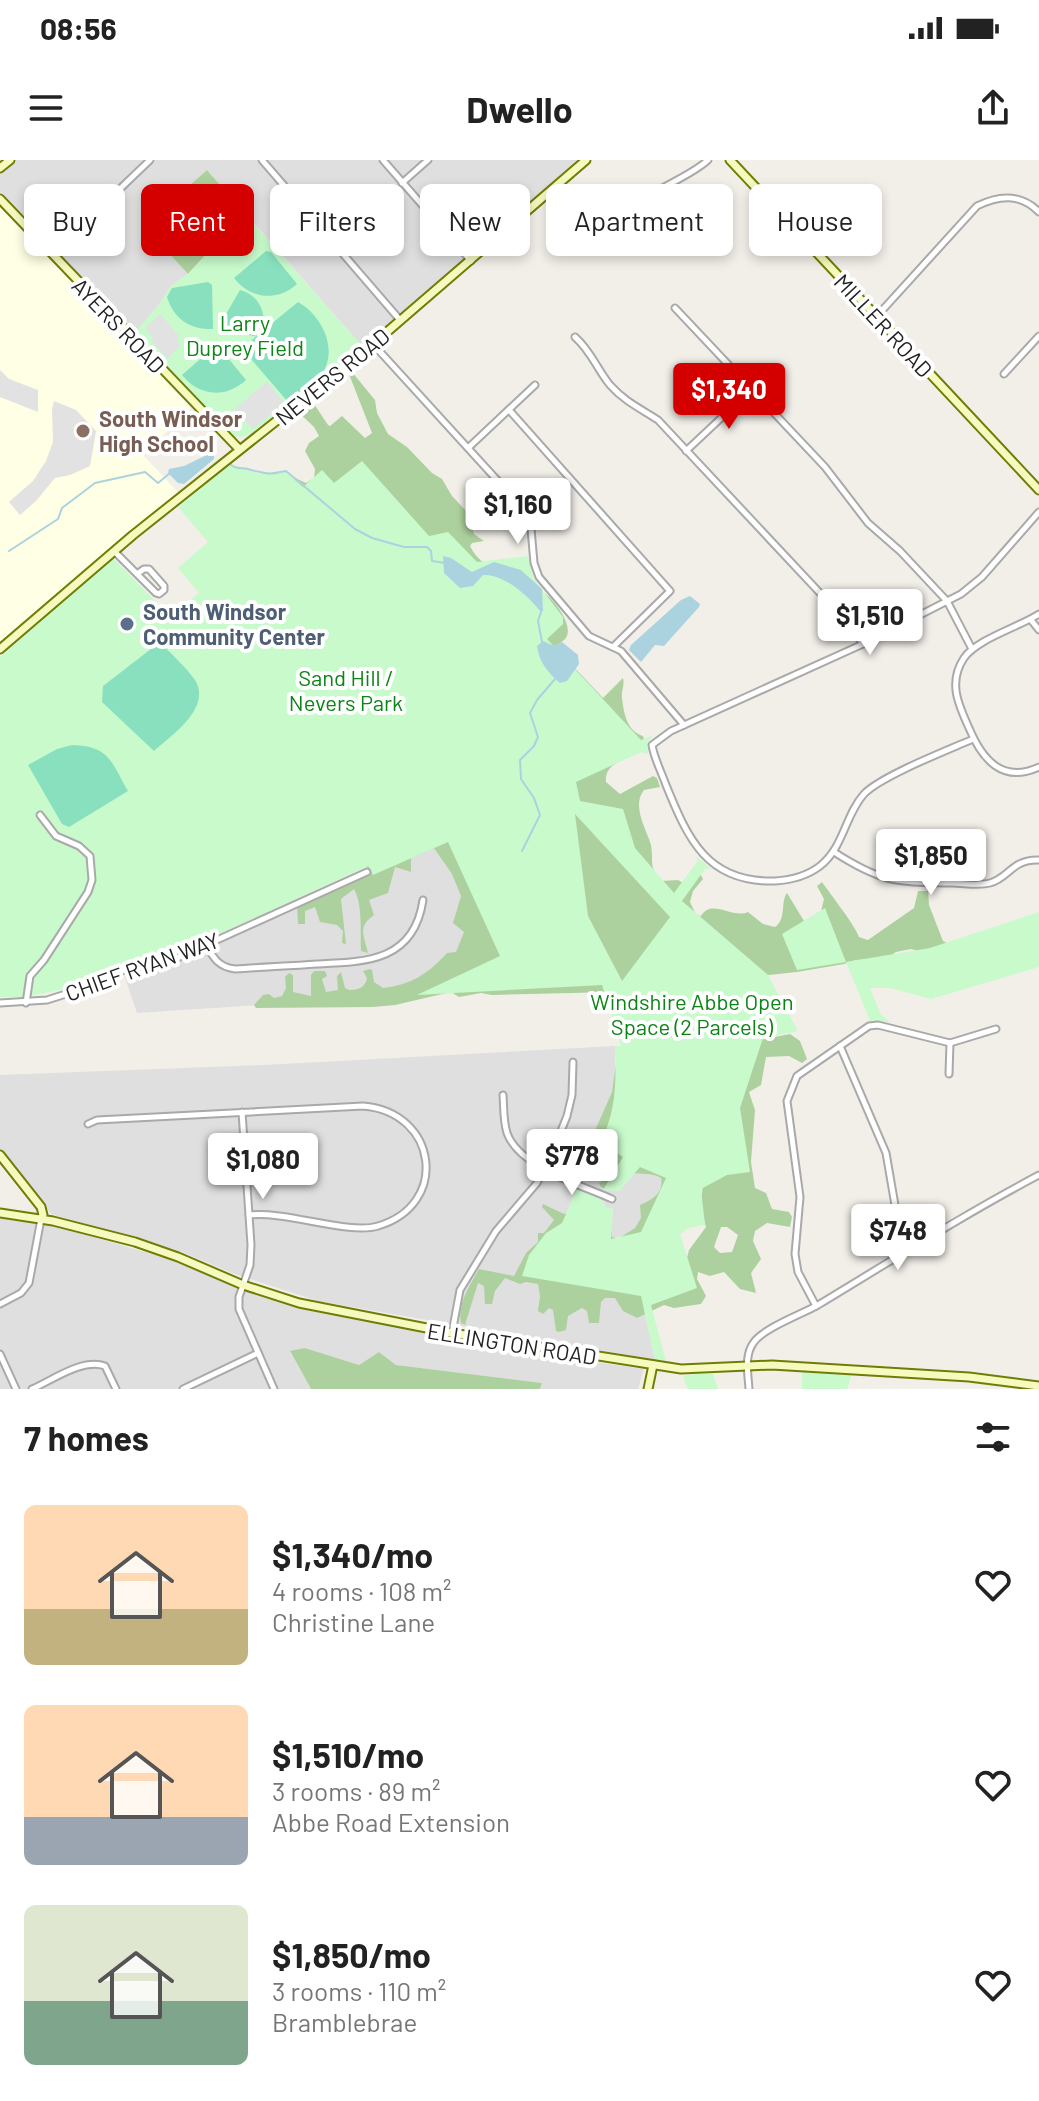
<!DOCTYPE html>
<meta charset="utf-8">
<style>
:root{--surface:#fff;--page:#f6f6f6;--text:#222;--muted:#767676;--accent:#d40000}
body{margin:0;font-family:Barlow,sans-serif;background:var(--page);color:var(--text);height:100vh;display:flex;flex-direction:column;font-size:30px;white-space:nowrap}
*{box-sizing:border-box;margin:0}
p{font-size:26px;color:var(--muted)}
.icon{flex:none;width:44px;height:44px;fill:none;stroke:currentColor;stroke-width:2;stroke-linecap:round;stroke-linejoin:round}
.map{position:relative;height:1229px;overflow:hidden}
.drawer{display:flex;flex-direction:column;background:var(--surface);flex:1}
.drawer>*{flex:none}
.guide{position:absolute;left:24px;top:24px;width:992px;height:72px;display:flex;gap:16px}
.price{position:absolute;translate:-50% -68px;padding:0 18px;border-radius:8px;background:#fff;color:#222;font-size:26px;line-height:52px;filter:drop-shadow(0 2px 4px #0008)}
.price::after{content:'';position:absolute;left:50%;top:48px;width:24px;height:18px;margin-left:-12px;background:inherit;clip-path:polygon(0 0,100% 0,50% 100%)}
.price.on{background:var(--accent);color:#fff}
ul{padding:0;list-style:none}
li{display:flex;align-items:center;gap:24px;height:200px;padding:0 24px}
li span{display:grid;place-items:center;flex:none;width:224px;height:160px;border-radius:12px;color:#555}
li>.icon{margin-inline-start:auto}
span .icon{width:96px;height:96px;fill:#fffc;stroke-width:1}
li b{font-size:34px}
h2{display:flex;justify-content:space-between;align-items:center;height:96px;padding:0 24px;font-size:34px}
.tag{padding:0 28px;border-radius:12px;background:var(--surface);box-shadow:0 4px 12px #0003;font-size:28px;line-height:72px}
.tag.on{background:var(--accent);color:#fff}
.status{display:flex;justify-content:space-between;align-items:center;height:56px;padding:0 40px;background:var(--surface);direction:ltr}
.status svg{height:22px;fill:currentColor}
header{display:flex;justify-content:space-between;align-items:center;height:104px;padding:0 24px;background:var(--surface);font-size:36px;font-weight:700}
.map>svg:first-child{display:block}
</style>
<div class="status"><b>08:56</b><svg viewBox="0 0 49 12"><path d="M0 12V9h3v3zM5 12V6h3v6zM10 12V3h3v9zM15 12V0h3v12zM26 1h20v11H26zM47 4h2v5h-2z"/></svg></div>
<header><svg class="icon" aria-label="menu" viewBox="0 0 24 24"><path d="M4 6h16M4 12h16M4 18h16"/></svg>Dwello<svg class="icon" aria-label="share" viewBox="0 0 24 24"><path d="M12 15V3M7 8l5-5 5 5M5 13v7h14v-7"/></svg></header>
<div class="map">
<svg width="1039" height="1229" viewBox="0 0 1039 1229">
<rect width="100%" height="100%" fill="#f2efe9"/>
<g fill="#e0dfdf">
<path d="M15,0H580L362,186L207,10L144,66L188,114L171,126L161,142L134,174L0,32V13Z"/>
<path d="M448,681L500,796L417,835L137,853L124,815L172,805Z"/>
<path d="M615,886V940L608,968L600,982L623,997L603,1030L619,1031L640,1007L666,1017L641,1072L610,1079L613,1050L606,1047L601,1039L577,1029L562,1063L546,1073L529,1095L522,1116L641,1136L655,1200L318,1141L232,1113L182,1092L51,1054L0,990V915L264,905Z"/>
<path d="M0,1058L56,1066L182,1103L314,1151L547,1195L644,1209L638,1229H540L542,1223L396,1205L379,1192L359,1205L305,1188L290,1192L311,1229H0Z"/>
</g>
<path fill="#ffffe5" d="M0,47L191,248L143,295L178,332L0,482Z"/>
<g fill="#add19e" fill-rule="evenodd">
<path d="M207,10L244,53L188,114L144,66Z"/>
<path d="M352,212L375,240L377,253L388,274L407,287L432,313L442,319L452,336L468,353L474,374L484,381L472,383L470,386C482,413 521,417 544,433C554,439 577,469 564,480C561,483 557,484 554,486L603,538L623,518C625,526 621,530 622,538C624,554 627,571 643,576L647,588C632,599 604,600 606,622L620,634L653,616L657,618L660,627L644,630C631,646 647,670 651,685C654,703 648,704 661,721L678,720L686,725L701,715L703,719L693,731L690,742L696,755L701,756C712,738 732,759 748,752L763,764L775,767C787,759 780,742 787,733L804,761L821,751L824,739L817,726L822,722C831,735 855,765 859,777L868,780L914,748L918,731H928L929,745L943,781L947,783L922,792L911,789L896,792L887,798L856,800L844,804L797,812L613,832L492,835L481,833L459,837L451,832L395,845L373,847L256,848L254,845L263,835L269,834L274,838L282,836L286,828L285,817L289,813L293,815V832L311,836V815L314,811H325L327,816L322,819L326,832L338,830L337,816L341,812L345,828L349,830C358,830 365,828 367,818L363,811L370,809L372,810L374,822L383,828C411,825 429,813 447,793L456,792L464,772L453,763L461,736L452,714L434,688L411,698V712L395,707L388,733L369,740L374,755C357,767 364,775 368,793L361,791C360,772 363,745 354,729L341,739L346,784L342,783L343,771L337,765L320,762L315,747L305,751V764H298L297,747L338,728L369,709L362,702L293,317L306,323L314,318L315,309L305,291L309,283L319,276L314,267L297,251L323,231L326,233L315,239L314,244L328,265L330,266L342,256L365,278L372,273L349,214Z"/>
<path d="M790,874L800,881L807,899L802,903L789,896L766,897L761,925L749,932L755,950L751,1002L755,1028L766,1033L772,1049L789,1052L792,1057L790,1067L767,1063L755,1071L753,1081L761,1099L751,1113L756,1133L740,1129L724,1112L710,1116L698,1112L697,1119L706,1136L701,1144L674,1148L664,1145L637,1158L623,1151L615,1138H605L601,1142L599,1163H589L587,1151L582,1148L568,1156L566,1170L559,1172L556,1171L553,1150L549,1148L543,1154L538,1151L540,1136L538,1124L526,1122L520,1124L505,1118L495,1131L492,1144H485L484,1126L478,1123L465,1165L461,1163C457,1144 470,1125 479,1109L514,1116L526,1093L538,1082V1073H544L554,1060L542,1047L543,1044L564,1054C579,1051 593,1039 608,1048L612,1077L618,1079L635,1068L641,1058L640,1045C652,1040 664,1033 661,1018C654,1013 641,1014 632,1013L605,1029L601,1027L599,1023L609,1017L612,1012L609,996L604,991L593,993L582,1015L574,1011L583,990L590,982L612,932L616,904L666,1006L674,1067L687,1098L689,1090L706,1067L700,1044L703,1026L737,957L759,880ZM721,1067H727L738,1075L732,1092L720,1093L714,1087Z"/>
<path d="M305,1188L359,1205L379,1192L396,1205L542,1223L540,1229H311L290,1191Z"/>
</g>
<g fill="#c8facc" fill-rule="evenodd">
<path d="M244,53L362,186L249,275L241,277L232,275L134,174L161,142L171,126L188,114Z"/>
<path d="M362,301L429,376L448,372L477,402L528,396L534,419L563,457V464L547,479L641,580L653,575L647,583L648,594L641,592L576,622L580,641L623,649L635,688L674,733L697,702V697L711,709H705L682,741L768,815L798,871L763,878L740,948L750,1012L727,1015L701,1029L705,1065L689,1068L680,1074L697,1128L651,1145L666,1201L655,1200L641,1136L522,1116L529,1095L546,1073L562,1063L577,1029L601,1039L606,1047L613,1049L611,1079L641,1072L666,1018L640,1007L619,1031L603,1030L623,997L600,982C617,952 616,920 615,886H621L602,825L417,835L500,796L448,682L373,715L368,706L182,791L130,802L61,830L23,837H0V497L113,398L170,456L199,433L178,408L208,382L178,347L231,304L259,314L286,312L303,327L322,310L334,323ZM575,654L670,757L622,821L588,756Z"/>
<path d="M825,748L846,802L930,788L1039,752V807L931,839L890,828H870L881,855L890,862L870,861L846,802L797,810L782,774Z"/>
<path d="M802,1212L852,1214L847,1229H802Z"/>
<path d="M695,1214H713L718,1229H688L683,1216Z"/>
</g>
<g fill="#88e0be">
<path d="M266,91L271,92L297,124C277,142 250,139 234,118Z"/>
<path d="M208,122L212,125L213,169C190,170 174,159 167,137L172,128Z"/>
<path d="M240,130C260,136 265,151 264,170L298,142C321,155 339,188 322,214C315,225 298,234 288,242L245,192L246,186L257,175L253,176L222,167V161Z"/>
<path d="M214,187H219L246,220C225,239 199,236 182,215Z"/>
<path d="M160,482C171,494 186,507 195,520C212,548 172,575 154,591L102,542L103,526Z"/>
<path d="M72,585C110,586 111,602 128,631L69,667L62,664L28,605L57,589Z"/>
</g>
<g fill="#e2e2e2">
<path d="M160,154L179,176L177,179L180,186L167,199L151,180L153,178L145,168Z"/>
<path d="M0,210L9,219L38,230V252L0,237Z"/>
<path d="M267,221L284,243L253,269L234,250Z"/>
<path d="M54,241L76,250L96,271L90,306L70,315L55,318L36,341L20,355L9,342L33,321L46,301L53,282L52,249Z"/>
</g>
<g fill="#aad3df">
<path d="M211,293H214V299L184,324L178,323L168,313L169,309L184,306Z"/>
<path d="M443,396L451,398L472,412L494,402L521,410L542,429L543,451L541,452C528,436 503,413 483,415L473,426L460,428L444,413Z"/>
<path d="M690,436L700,444L699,447L664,486L655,485L641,502L629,490L631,485L681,440Z"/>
<path d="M543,481L554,486L562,482L578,495L579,504L567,521L560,523C548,513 539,502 537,486Z"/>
</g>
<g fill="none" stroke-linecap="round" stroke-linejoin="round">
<g stroke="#aad3df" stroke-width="2">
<path d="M231,305C238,310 243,307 251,310C269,314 267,315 286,311L355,369L372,378L404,387H427L431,391L432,401L445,403"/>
<path d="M9,391L58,359L62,348L95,323L145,312L158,323L170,313"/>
<path d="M541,452L538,461L542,482"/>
<path d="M522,691L540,655L534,638L521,619L520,600L534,586L538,577L530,553L537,540L555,519"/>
</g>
<defs>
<g id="street">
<path d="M262,0L400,160"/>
<path d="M383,0L471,101"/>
<path d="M402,23L428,0"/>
<path d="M619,65C629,36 685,22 708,0"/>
<path d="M52,94L150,0"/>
<path d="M675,148L825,307L868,363L900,391L947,441L972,489"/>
<path d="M877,156L977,46C999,35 1020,33 1039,52"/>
<path d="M575,177C591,191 597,209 610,225C624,241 641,249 658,260L849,464L863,484"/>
<path d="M373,184L518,343L531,369L534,403L539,417L589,476L621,491L684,565"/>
<path d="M1004,214L1039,176"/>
<path d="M510,251L670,431L614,486"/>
<path d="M468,288L535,225"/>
<path d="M686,291L752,229"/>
<path d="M114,391C128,405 142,419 156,433L159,434L164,430V426L149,409H144L137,414"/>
<path d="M1039,454C1019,467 977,479 964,498C948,522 958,544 969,568C982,599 1002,624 1039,607"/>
<path d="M1031,460L1039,470"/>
<path d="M973,579C948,590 881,616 864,634C845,655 844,687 820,706C807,716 791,720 775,721C707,723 688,679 666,625C661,611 654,598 652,585L671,571L863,484L961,434L982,417L1039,352"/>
<path d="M834,692C882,723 896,722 952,723C964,723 978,726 990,723C1009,718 1012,699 1039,700"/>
<path d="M206,785C214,799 219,807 235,809C263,807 290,806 317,804C367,802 414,801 423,740"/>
<path d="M0,843L47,840L69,833L129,808L173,800L367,712"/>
<path d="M26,843L30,816L44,800L88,732L92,720L90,696L79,686L56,676L40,655"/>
<path d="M840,886L886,993L895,1045L914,1085"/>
<path d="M949,914L950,883"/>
<path d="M503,935C504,947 503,960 507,973C519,1007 581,1025 612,1039"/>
<path d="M242,952L251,1085L250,1105L239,1137V1149L274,1229"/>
<path d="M88,964L97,960L363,946C438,952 450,1045 378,1066C348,1075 288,1051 249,1055"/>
<path d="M0,1144L21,1133L29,1123L41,1059"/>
<path d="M816,1146L798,1112L795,1094L800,1037L787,941L797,916L869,866L878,865L950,883L996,869"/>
<path d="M452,1173L460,1130L496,1071L537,1023L553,991L567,956L572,935L573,902"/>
<path d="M0,1194L16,1229"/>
<path d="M32,1229C53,1220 82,1198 105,1206L116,1229"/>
<path d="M183,1229L258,1193"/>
<path d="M749,1229C748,1213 744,1195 754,1182C764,1168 802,1154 818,1145C891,1101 963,1055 1039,1015"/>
</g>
<g id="secondary">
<path d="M730,0L1039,330"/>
<path d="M0,8L10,0"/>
<path d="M0,39L239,289"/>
<path d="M0,489L133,375L373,184L586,0"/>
<path d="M0,995L41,1047L43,1055L41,1059"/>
<path d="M0,1053L53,1061L135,1082L178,1097L243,1125L299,1143L452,1173L681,1209L772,1205L969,1217L1039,1226"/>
<path d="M648,1229L653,1205"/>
</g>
</defs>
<use href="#street" stroke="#a9a9a9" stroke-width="9"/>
<use href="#secondary" stroke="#707d05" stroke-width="11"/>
<use href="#street" stroke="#fff" stroke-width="5"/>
<use href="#secondary" stroke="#f7fabf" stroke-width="7"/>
</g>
<circle fill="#8d6e63" stroke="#fff" stroke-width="3" cx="83" cy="271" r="8"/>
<circle fill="#5c6f8a" stroke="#fff" stroke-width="3" cx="127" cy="464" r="8"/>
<g text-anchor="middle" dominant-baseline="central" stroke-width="8" stroke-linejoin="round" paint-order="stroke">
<g font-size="22" fill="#0c8416" stroke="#fff">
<text x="245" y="162">Larry<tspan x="245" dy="25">Duprey Field</tspan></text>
<text x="346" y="517">Sand Hill /<tspan x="346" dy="25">Nevers Park</tspan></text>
<text x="692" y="841">Windshire Abbe Open<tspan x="692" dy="25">Space (2 Parcels)</tspan></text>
</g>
<g font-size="22" fill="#222" stroke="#fff">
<text transform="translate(119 165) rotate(46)">AYERS ROAD</text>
<text transform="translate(884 165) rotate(47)">MILLER ROAD</text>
<text transform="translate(332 216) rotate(-39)">NEVERS ROAD</text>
<text transform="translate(142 806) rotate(-20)">CHIEF RYAN WAY</text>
<text transform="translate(512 1183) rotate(9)">ELLINGTON ROAD</text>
</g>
<g font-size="22" font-weight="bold" fill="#785e54" stroke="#fff" text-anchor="start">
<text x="99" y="258">South Windsor<tspan x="99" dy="25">High School</tspan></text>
</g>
<g font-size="22" font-weight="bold" fill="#4e5e75" stroke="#fff" text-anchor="start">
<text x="143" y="451">South Windsor<tspan x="143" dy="25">Community Center</tspan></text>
</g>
</g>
</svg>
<b class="price on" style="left:729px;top:271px">$1,340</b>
<b class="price" style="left:518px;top:386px">$1,160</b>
<b class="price" style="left:870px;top:497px">$1,510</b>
<b class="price" style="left:931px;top:737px">$1,850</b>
<b class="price" style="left:572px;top:1037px">$778</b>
<b class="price" style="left:263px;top:1041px">$1,080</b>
<b class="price" style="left:898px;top:1112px">$748</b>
<div class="guide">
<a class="tag">Buy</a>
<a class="tag on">Rent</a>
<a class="tag">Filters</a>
<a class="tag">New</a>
<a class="tag">Apartment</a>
<a class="tag">House</a>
</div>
</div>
<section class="drawer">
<h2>7 homes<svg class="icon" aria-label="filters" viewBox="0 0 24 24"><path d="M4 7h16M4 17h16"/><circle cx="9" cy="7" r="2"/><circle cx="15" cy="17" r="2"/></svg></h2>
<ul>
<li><span style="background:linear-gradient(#ffd9b3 65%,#c2b280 0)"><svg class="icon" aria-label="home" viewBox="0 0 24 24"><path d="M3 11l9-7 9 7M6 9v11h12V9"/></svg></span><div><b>$1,340/mo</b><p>4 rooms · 108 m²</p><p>Christine Lane</p></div><svg class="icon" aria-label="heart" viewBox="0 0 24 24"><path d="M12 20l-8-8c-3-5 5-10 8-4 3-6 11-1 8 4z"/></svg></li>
<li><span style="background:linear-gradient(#ffd9b3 70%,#9aa5b1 0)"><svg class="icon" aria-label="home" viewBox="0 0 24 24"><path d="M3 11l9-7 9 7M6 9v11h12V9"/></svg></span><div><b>$1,510/mo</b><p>3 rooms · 89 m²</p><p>Abbe Road Extension</p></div><svg class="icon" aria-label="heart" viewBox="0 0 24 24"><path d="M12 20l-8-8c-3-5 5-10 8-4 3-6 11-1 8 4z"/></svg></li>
<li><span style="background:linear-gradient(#dfe7d0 60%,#7fa58c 0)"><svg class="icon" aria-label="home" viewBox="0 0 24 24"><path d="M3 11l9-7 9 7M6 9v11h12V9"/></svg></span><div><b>$1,850/mo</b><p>3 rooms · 110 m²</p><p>Bramblebrae</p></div><svg class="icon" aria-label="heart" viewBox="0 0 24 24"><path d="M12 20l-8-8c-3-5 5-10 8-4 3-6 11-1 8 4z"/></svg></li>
</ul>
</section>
